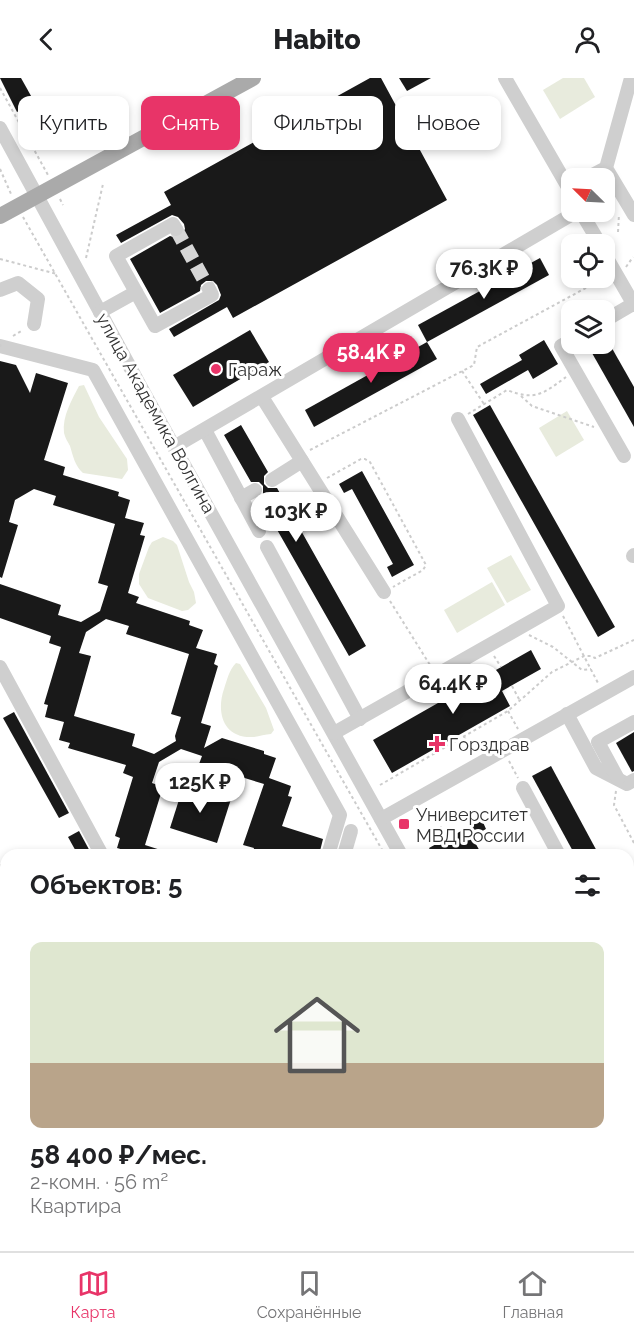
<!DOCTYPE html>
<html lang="ru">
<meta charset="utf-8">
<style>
:root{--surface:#fff;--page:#f6f6f6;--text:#202124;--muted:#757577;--line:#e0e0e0;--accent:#e83468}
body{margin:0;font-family:Raleway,sans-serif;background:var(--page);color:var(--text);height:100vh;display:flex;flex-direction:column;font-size:22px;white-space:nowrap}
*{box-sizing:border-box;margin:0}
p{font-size:20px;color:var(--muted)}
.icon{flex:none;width:33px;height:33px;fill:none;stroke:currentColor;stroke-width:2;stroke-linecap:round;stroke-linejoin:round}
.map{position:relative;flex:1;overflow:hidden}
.drawer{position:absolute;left:0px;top:771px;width:634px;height:402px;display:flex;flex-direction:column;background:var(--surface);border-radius:18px 18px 0 0;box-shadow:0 3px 9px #0003}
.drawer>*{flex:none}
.banner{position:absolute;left:18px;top:18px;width:598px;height:54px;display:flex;gap:12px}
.needle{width:39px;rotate:294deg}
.fabs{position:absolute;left:561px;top:90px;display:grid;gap:12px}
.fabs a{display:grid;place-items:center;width:54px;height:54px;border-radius:12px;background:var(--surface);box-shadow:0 3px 9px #0003;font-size:30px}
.price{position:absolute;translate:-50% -51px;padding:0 14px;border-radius:21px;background:#fff;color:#222;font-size:20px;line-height:39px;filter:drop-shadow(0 2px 3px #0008)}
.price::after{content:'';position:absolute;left:50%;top:36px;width:18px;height:14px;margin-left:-9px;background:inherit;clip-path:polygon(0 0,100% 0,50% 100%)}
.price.current{background:var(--accent);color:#fff}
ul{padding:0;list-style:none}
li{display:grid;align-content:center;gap:12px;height:318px;padding:0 30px}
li+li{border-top:2px solid var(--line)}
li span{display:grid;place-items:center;height:186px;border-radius:12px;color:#555}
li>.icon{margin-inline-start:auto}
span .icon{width:108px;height:108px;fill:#fffc;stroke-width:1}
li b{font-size:26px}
h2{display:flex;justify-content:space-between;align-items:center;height:72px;padding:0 30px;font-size:26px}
.chip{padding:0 21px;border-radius:12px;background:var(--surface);box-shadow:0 3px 9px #0003;font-size:21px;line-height:54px}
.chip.current{background:var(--accent);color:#fff}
header{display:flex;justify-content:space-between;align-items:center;height:78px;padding:0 30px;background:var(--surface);font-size:27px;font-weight:800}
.tabs{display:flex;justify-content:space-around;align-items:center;height:84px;border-top:2px solid var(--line);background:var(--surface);font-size:16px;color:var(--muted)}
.tabs a{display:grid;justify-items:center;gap:3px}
.tabs .current{color:var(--accent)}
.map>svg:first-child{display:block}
</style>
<header><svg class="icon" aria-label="back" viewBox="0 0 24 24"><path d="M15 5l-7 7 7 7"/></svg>Habito<svg class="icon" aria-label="person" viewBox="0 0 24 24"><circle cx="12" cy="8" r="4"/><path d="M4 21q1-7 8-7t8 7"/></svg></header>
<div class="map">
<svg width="634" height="1173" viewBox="0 0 634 1173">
<rect width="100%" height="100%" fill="#fff"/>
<g fill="#e8ebdd">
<path d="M563,0H584L595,19L560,41L543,12Z"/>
<path d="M84,307L99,339L127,381L128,392L122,401L83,395C75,388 73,378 70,368C68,364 65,360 64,355C62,338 72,322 79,308Z"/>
<path d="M567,333L584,362L556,379L539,350Z"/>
<path d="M163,459L173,463L177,467L189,504L194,514L196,525L188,532L182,533L148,520L139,506V496L149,469L152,464Z"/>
<path d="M511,477L531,512L507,525L487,490Z"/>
<path d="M492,504L505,527L457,555L444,532Z"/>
<path d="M236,585L240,586L266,630L274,652L271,656C265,656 258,659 252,659C223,660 216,634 224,611C227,602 229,592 236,585Z"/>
<path d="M634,1060V1128L629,1132V1063Z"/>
</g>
<g fill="#191919" fill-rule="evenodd">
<path d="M0,0H21L35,25L17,34Z"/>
<path d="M370,0H381L447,122L233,240L227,229L174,259L169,251L219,222L221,217L217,207L213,203H206L201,207L200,213L160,235L130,181L170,158L176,160L181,158L185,151L184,146L178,139L172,137L121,165L116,157L171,127L164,114Z"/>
<path d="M399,0H431L407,13Z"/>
<path d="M540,180L549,197L427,264L418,247Z"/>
<path d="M250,252L269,284L193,329L173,297Z"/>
<path d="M544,262L558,286L533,301L528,292L486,316L480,306L522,282L519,277Z"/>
<path d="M427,264L437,281L314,349L305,332Z"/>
<path d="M609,265L634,309V349L592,275Z"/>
<path d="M0,283L16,287L30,315L36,295L68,305L44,382L65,389L63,397L119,414L118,418L130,422L125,440L144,445L140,457L145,458L128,515L139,519L136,525L190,543L189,547L203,552L196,570L217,576L214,586L218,588L201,645L211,648L204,670L222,660L264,673V676L276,680L269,700L291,708L288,718L292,719L282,748L323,761L319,777H252L254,770L243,767L264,706L199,686L202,678L181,671L159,684L152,705L163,709L145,767L170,775L169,777H141L117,770L120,760L115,758L133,699L123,695L126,687L68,670L70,665L59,662L64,644L45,639L48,627L44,626L61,569L49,565L51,558L0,540V506L61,527L58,537L81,544L100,533L108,508L98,505L115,446L53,427L56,418L34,411L15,422L9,444L18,447L2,500L0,499ZM106,541L129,548L126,556L189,576L171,636L181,639L175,658L176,663L154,676L132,668L135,656L74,638L91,578L79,575L86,554Z"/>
<path d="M490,327L615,549L598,559L473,337Z"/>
<path d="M241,347L268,394L264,398V406L268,410H277L366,568L349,578L259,420L263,416V408L259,404H251L224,357Z"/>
<path d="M362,393L414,487L392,499L387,489L393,486L352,411L344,415L339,406Z"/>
<path d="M531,572L541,591L502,613L510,628L392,695L373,662Z"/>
<path d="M14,634L69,735L59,740L3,640Z"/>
<path d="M634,654V693L632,694L616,665Z"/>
<path d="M551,688L599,777H575L532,698Z"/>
<path d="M184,706L231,721L217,765L170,750Z"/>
<path d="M482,742L486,751L472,759L482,777H433L429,770L438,765L431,753L441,748L448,760Z"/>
<path d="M79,753L92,777H78L68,759Z"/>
</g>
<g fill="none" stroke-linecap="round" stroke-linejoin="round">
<path stroke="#d6d6d6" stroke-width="14" stroke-dasharray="14 7" stroke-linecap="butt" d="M176,151L209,211"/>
<g stroke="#ccc" stroke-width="2" stroke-dasharray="3 3" stroke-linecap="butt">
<path d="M0,10L48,97"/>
<path d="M0,91L11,116"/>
<path d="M60,121L63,127"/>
<path d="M23,139L385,777"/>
<path d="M618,154L619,136"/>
<path d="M86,180L103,106"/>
<path d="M0,181L57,196"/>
<path d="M626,189L633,179"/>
<path d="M13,258L23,252"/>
<path d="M462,293L484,326"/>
<path d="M521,318L532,328L594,349"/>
<path d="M468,336L507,312C535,323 543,316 566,299"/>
<path d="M310,372L474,287L477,269L595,205L605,202"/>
<path d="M327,400L361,381H365L370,384L426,487L423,492L393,509"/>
<path d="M390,523L430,587"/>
<path d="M563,538L598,605"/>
<path d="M529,557L553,569L582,592L591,591"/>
<path d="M494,578L501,589"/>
<path d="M512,608L520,623"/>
<path d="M508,633L518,651"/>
<path d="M464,659L474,675"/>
<path d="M509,683L518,700"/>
<path d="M380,707L508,633L552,594L584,578H591L595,580L634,562"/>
<path d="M616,713L614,727L634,765"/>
<path d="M628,886L634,890"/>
<path d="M0,1034L6,1046"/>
<path d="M628,1098L634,1097"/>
<path d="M606,1167L609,1173"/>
</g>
<g stroke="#cfcfcf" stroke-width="14">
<path d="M505,0L572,116"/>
<path d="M631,0L606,90L634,137"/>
<path d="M0,50L143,313L401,777"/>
<path d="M587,100L606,90"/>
<path d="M581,134L600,166"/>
<path d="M604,175L634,227"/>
<path d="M0,212L18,205L38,221L34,246"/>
<path d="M136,214L116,178L173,146L176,151"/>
<path d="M100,234L136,214L155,248L212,217L209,211"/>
<path d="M604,243L633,226"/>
<path d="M572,262L561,268L624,378"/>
<path d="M0,268L93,292L340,737L328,777"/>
<path d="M262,319L384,514"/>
<path d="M205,352L259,453"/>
<path d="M174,369L576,134"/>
<path d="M272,402L302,383"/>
<path d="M241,420L255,412"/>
<path d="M267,469L360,641"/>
<path d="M633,478L634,477"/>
<path d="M0,589L102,777"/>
<path d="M567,636L596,690L627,706L634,702"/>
<path d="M334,655L558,528L458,341"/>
<path d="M618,701L598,664L634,644"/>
<path d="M523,710L559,777"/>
<path d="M381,741L634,599"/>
<path d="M344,777L351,753"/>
<path d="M0,793L6,803"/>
<path d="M0,851L6,847"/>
<path d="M628,1010L634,1007"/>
<path d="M69,1167L72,1173"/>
<path d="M622,1167L626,1173"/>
</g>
<path stroke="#aaa" stroke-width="16" d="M0,138L253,0"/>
<path stroke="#ccc" stroke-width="2" stroke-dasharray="3 3" stroke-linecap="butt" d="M0,269L1,264"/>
</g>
<g fill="#e83468" stroke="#fff" stroke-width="2">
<circle cx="216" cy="291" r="6"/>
<path d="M434 657h6v6h6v6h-6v6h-6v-6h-6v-6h6z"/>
<rect x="398" y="740" width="12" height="12" rx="3"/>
</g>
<g text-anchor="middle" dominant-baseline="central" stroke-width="6" stroke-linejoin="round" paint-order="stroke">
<g font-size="18" fill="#323232" stroke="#fff" text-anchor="start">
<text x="228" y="291">Гараж</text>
<text x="449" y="666">Горздрав</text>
<text x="416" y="736">Университет<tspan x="416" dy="21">МВД России</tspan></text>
</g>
<g font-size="18" fill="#323232" stroke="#fff">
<text transform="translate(156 335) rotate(61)">улица Академика Волгина</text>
</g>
</g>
</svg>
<div class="fabs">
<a><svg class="needle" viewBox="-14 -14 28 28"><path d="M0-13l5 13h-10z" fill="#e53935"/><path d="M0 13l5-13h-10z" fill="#757577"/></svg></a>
<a><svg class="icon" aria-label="locate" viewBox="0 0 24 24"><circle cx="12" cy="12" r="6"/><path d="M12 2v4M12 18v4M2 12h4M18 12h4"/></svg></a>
<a><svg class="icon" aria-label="layers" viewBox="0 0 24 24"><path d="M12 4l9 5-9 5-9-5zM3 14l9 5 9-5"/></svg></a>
</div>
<b class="price" style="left:484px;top:222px">76.3K ₽</b>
<b class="price current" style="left:371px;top:306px">58.4K ₽</b>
<b class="price" style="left:296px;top:465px">103K ₽</b>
<b class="price" style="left:453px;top:637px">64.4K ₽</b>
<b class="price" style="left:200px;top:736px">125K ₽</b>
<div class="banner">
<a class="chip">Купить</a>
<a class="chip current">Снять</a>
<a class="chip">Фильтры</a>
<a class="chip">Новое</a>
</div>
<section class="drawer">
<h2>Объектов: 5<svg class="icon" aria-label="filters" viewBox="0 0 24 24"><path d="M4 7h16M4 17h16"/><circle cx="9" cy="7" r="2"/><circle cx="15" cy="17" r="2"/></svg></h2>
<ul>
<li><span style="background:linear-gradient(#dfe7d0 65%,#b9a48a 0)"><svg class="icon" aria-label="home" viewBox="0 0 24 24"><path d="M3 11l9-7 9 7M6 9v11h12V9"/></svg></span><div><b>58 400 ₽/мес.</b><p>2-комн. · 56 m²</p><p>Квартира</p></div></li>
</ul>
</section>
</div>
<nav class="tabs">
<a class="current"><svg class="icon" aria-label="map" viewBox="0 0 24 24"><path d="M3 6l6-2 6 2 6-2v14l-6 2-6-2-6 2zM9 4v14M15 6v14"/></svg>Карта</a>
<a><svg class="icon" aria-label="saved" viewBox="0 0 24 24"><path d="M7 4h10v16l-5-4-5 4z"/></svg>Сохранённые</a>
<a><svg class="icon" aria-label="home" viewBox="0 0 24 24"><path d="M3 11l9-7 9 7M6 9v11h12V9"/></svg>Главная</a>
</nav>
